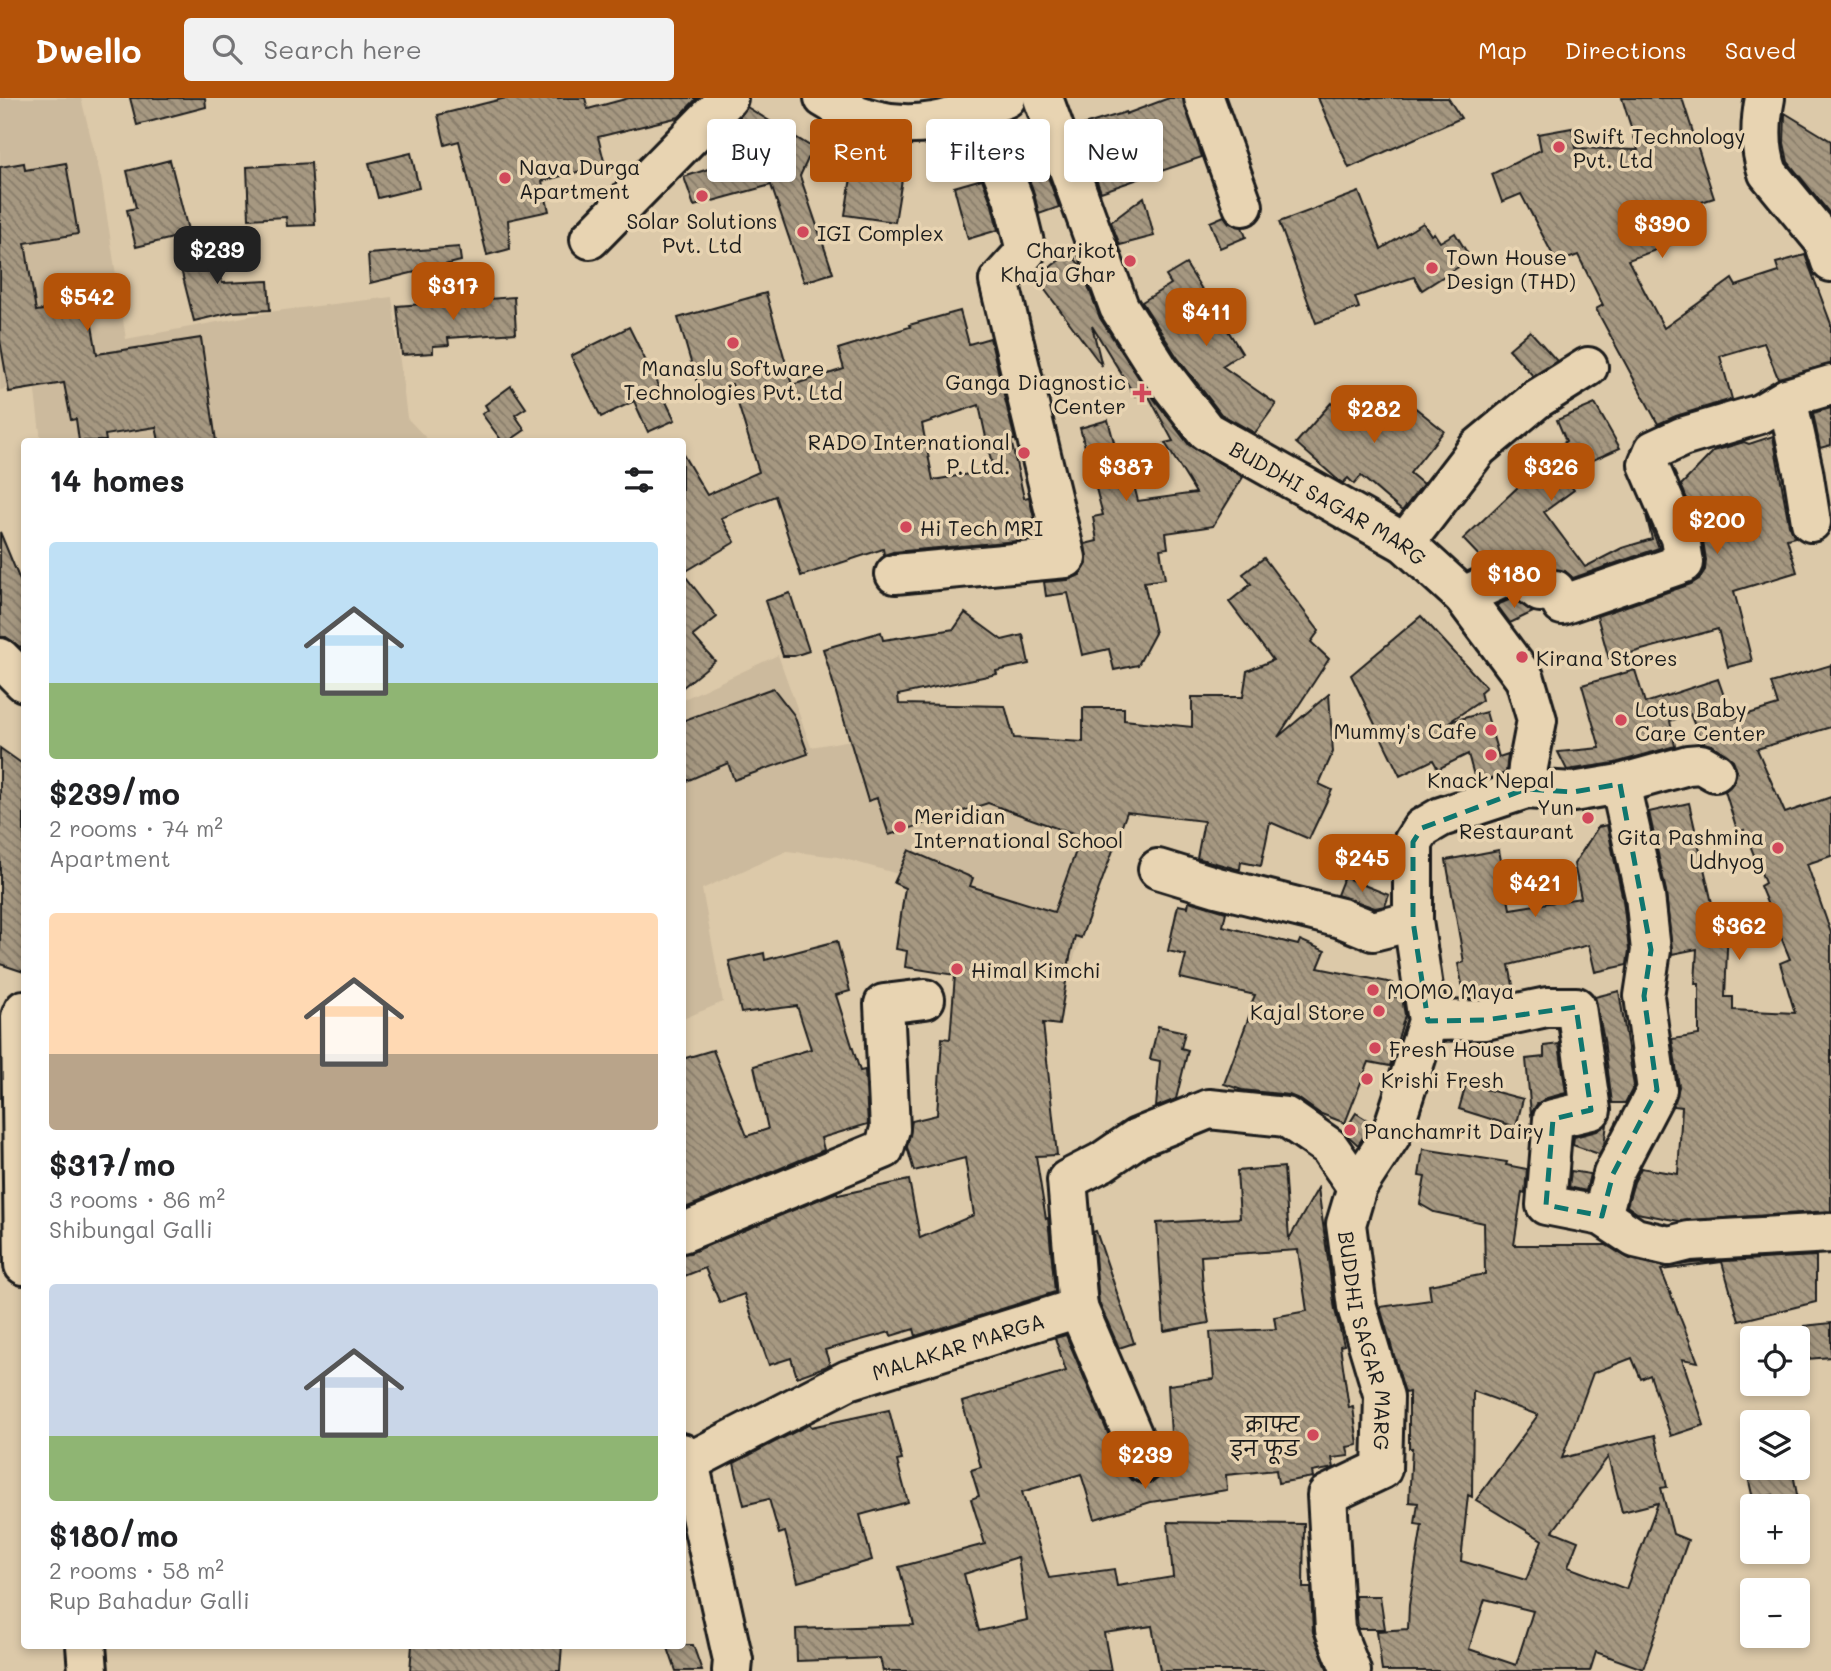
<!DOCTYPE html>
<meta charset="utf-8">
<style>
:root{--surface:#fff;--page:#f2f2f2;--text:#202124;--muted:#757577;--accent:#b45309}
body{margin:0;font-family:Mali,"Playpen Sans Deva",sans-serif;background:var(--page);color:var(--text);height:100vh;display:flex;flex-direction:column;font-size:26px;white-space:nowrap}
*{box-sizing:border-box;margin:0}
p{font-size:23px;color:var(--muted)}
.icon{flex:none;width:38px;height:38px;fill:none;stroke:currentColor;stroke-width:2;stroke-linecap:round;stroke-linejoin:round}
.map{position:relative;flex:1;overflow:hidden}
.drawer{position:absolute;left:21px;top:340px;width:665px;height:1211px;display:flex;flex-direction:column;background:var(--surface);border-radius:7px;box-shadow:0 4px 10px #0003}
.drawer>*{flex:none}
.top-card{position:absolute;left:707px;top:21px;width:665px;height:63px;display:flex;gap:14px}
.controls{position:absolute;left:1740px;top:1228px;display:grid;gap:14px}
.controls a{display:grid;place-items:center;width:70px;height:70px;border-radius:7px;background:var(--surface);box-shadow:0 4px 10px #0003;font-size:35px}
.price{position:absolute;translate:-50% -60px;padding:0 16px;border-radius:14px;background:var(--accent);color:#fff;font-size:23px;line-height:46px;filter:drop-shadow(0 2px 4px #0008)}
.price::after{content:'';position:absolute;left:50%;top:42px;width:21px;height:16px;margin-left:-10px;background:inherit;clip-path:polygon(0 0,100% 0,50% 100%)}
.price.current{background:#222;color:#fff}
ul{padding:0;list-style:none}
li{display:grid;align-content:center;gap:14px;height:371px;padding:0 28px}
li span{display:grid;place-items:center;height:217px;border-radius:7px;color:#555}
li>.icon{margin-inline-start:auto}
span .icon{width:126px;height:126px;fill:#fffc;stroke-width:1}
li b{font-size:30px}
h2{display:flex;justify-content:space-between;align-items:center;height:84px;padding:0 28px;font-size:30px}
.chip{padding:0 24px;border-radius:7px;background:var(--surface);box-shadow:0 4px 10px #0003;font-size:24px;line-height:63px}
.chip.current{background:var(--accent);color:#fff}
header{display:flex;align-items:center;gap:42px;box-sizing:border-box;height:98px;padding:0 35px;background:var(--accent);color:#fff}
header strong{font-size:33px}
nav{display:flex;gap:38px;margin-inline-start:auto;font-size:24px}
.search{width:490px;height:63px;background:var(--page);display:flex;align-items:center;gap:18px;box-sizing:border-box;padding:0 24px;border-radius:7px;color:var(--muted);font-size:26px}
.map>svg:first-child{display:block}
</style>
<header>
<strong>Dwello</strong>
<div class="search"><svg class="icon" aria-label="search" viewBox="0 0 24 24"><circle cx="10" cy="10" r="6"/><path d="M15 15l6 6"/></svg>Search here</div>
<nav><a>Map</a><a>Directions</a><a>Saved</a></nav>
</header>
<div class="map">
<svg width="1831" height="1573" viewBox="0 0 1831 1573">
<defs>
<pattern id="building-back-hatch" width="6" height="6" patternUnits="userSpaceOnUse" patternTransform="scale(1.75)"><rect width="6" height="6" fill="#a69881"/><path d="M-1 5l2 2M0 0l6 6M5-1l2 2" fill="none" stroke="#867b69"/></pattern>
</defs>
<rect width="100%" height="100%" fill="#dcc9a9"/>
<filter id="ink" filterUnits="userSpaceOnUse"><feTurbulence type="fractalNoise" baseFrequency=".0143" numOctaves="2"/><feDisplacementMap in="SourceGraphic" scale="14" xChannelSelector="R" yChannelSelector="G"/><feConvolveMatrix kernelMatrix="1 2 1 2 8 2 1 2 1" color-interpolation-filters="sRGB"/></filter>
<g filter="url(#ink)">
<g fill="#ccba9d">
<path d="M0,0H81L101,80L126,241L276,213L392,199L407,320L429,343H41L34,286L0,292Z"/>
<path d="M778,557L811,649L880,637L1127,705L1055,915L898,776L838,759L787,753L702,791L723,904L683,921L682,602Z"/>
</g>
<g fill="url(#building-back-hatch)" stroke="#1c1c1c" stroke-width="2" fill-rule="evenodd">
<path d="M130,0H205L206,9L137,27Z"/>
<path d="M506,0H585L588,11L629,0H697L679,19L598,39L605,67L542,83L549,113L508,122L510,151L487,157L459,43L445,47L438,17Z"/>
<path d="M1169,0H1183L1202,59L1101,94L1077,29L1126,14V16Z"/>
<path d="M1318,0H1448L1461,20L1349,70Z"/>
<path d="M1622,0H1682L1714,100L1667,115L1678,144L1628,162L1664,230L1732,181L1736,188L1779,174L1776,165L1805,157L1831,226V266L1778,280L1764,245L1720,258L1732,301L1676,318L1658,326L1596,211L1603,207L1578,157L1557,165L1521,96L1502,104L1492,76L1541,52L1538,36L1572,30L1576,50L1638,52Z"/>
<path d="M747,9L813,50L800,78L833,175L804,184L771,87L694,108L684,79L751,57L736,24Z"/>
<path d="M1785,15L1831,43V117L1788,64L1784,45Z"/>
<path d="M1039,54L1059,109L1039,116L1033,92L1021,61Z"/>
<path d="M411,55L419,90L378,100L369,65Z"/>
<path d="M170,62L189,136L136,149L127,112L136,110L127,73Z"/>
<path d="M24,65L25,72L66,65L78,136L25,145L36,213L88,205L97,256L201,240L216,343H159L156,329L105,337L106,343H79L76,321L71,322L64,285L9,294L0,242V69Z"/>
<path d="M311,65L315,127L287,128L286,119L249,121L247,69Z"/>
<path d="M853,67L903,75L895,124L845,117Z"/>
<path d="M982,81L992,107L998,132L968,141L954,89Z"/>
<path d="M1359,94L1381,151L1423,125L1431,137L1434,135L1440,144L1455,135L1471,161L1422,192L1414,179L1355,199L1359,210L1316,225L1279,124Z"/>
<path d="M1144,99L1154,138L1120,147L1111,124Z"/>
<path d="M1224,118L1229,125L1242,129L1246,139L1220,150L1210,124Z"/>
<path d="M212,143L222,185L268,183L270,212L233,214L194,223L176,151Z"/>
<path d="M459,149L461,163L370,185L368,156Z"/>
<path d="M1070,154L1081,169L1100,220L1142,285L1189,347L1243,379L1213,428L1166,435L1168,450L1160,451L1165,481L1144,484L1155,535L1138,567L1114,572L1109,551L1082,557L1068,495L1046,498L1044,484L1068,482L1080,477L1087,466L1085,446L1097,443L1093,419L1103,417L1080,330L1108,322L1118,359L1126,357L1138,403L1196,395L1165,345L1173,343L1146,293L1135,298L1092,228L1102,268L1036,180Z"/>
<path d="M1186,166L1242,255L1222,268L1276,306L1255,335L1221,316L1177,259L1142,204L1171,186L1166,178Z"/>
<path d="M766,195L792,287L844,271L838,251L910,229L909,227L960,213L969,246L990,240L1015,342H1011L1024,400L1029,399L1039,441L893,454L884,457L883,451L801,478L775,398L721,420L735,444L683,475L717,519L693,538L715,563L682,590V355L707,397L759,374L732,286L700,295L678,220ZM979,307L993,372L933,382L922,326Z"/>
<path d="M514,199L516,235L448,240L449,247L433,248V255L402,257L397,208Z"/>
<path d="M629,229L675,322L648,334L634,303L601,319L571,258Z"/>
<path d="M1530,233L1557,263L1533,278L1509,251Z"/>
<path d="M1387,287L1444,333L1410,375L1423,386L1402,413L1361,378L1354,386L1348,380L1343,385L1338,382L1296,345L1331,305L1355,326Z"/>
<path d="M511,288L526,310L515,317L525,332L509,343H502L482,316L488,312L485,307Z"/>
<path d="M1595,306L1620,350L1575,370L1581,379L1570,387L1574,392L1544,414L1585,469L1622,450L1652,441L1646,417L1659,450L1573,480L1565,473L1546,471L1525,458H1500L1485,464L1463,441L1520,387L1515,380L1566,343L1557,322Z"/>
<path d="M1831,310V347L1820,350L1813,315Z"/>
<path d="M1773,338L1789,427L1795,439L1787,441L1797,474L1734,493L1752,563L1728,569L1718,531L1609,561L1597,518L1691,486L1699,481L1705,472L1706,462L1702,436L1681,387L1714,353L1744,344L1749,346Z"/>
<path d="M0,434L24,492V547L20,549L6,539H0Z"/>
<path d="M1264,460L1319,533L1311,544L1329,561L1278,639L1329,596L1333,654L1319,686L1332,692L1309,741L1270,724L1261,768L1241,764L1240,771H1237L1197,760L1204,723L1127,714L1081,840L1075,838L1070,859L1059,927L1043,925L1057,1057L1036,1058L1046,1121L1048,1120L1055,1194L916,1238L914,1231L891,1238L890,1234L825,1252L830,1267L797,1279L791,1260L769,1267L744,1196L720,1205L705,1170L682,1179V1156L690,1155L837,1094L838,1097L909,1082L920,1140L974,1117L965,1060L914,1073L907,1049L912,1023L937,1017L942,940L950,941L955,877L905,869L907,853L896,851L905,790L894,785L909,752L973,780L970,788L1054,814L1081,739L988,705L889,737L877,700L868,703L823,551L881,534L883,542L954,531L965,515L1002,542L1023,537L1029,566L996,573L997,576L898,597L899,606L1005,608L1014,640L1083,644V610H1124V622L1192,629V599H1243L1247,573L1273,562L1229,504L1251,486L1243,476Z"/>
<path d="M790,495L809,553L794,558H783L765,503Z"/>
<path d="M1511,501H1513L1533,514L1510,525L1497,507Z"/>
<path d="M1421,518L1486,589L1480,594L1482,602L1449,624L1486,614L1499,659L1508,656L1506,675L1476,685L1468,656L1438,671L1433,662L1400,678L1351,577Z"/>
<path d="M1831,567V629L1757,651L1785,715L1831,699V758L1807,766L1831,835V1113L1679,1123L1637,1115L1627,1108L1634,1084L1641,1070L1678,1076L1682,1009L1673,1008L1679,989L1672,941L1699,937V886H1695L1697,851L1672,856L1666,793L1649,714L1689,705L1717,827L1728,828L1725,899H1733V912L1795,915L1780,865L1790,861L1760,788L1765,785L1744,732L1738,735L1725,693L1734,684L1737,673L1733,662L1712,647L1702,645L1690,616L1670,623L1675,648L1615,665L1567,672L1558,654L1600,650L1582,587L1635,572L1645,605L1718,581L1732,621L1778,607L1771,585Z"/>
<path d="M773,590L794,617L808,656L734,682L728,665L682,685V623Z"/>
<path d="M0,650L24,667V874L0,866Z"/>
<path d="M1607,727L1623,802L1629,852L1627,867L1595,874L1589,847L1509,867L1514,892L1483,900H1465L1458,866L1464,864L1446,762L1499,752L1510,811L1581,800L1574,766L1598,729Z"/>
<path d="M1344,779L1389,797L1385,808L1375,810L1337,797Z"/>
<path d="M1189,803L1226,814L1223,828L1298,847L1300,842L1325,853L1318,870L1393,885L1391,898L1402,900L1405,917L1390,968L1369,964L1345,1025L1319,1015L1299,1001L1289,997L1242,992L1224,986L1254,905L1252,904L1255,897L1180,880L1186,857L1168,853L1178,807L1188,809Z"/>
<path d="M837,843L850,893L836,897L860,973L865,972L868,1026L821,1040L824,1052L683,1111L682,961L713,952L747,1038L768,1031L754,968L811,951L797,908L741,915L729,863L764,855L765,862Z"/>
<path d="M1619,893L1634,988L1625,1005H1612L1604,942L1595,899Z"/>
<path d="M1158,928L1185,934L1181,950L1188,952L1176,1001L1156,1009L1160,963L1150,961Z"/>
<path d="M1559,946L1566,995L1547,1000L1537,1006L1531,1016L1526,961L1544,959V948Z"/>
<path d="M1466,986L1523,1001L1516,1029L1459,1011Z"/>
<path d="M1356,1015L1372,1025L1358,1047L1344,1034Z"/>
<path d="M1607,1026L1604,1047L1599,1056L1573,1047L1574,1039L1597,1033Z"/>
<path d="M1423,1051L1507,1064L1506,1067L1527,1071L1525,1095L1522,1094L1514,1147H1606L1630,1161L1665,1169L1692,1165L1816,1158V1204L1739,1223L1722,1164L1661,1172L1698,1264L1682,1261L1704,1327L1671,1338L1650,1277L1641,1281L1632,1260L1593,1275L1562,1360L1655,1337L1667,1389L1661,1390L1673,1436L1688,1442L1643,1571L1596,1554L1590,1573H1382L1377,1533L1408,1531L1409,1507L1422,1427L1415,1426L1418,1405L1409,1404L1412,1350H1409V1294L1405,1295L1380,1209L1431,1202L1429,1187L1485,1176L1484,1125L1434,1114L1420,1106L1425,1079L1419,1078ZM1473,1293L1538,1317L1476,1402L1542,1442L1526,1482L1461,1463L1468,1397L1472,1399ZM1608,1359L1622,1414L1658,1405L1626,1491L1568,1469L1578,1443L1553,1433ZM1485,1501L1533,1513L1516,1567L1469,1551Z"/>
<path d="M1284,1069L1289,1141L1318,1090L1335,1212L1344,1247L1340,1248L1349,1310L1353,1309L1358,1347L1347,1349L1349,1358L1332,1360L1334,1370L1312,1374L1313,1379L1278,1385L1276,1372L1226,1377L1227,1392L1151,1404L1095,1421L1081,1376L1022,1394L1049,1480L1114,1471L1117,1488L1173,1479L1168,1424L1304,1426L1303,1490H1311L1313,1534L1328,1573H1160L1152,1528L1104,1535L1111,1573H883L880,1560L797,1563L796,1531L914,1527L899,1469L985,1446L971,1401L979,1398L971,1372L981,1369L962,1304L1066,1273L1055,1240L1066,1237L1124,1373L1131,1382L1142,1386L1153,1384L1161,1378L1166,1367L1164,1355L1172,1353L1168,1287L1214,1281L1210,1234L1276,1231L1274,1219L1307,1213L1298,1152L1201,1158L1203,1191L1209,1225L1164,1233L1157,1125L1240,1120L1237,1073ZM1018,1459L1027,1522L979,1533L964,1476Z"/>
<path d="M1571,1073L1590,1076L1586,1093L1569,1089Z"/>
<path d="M1096,1133L1134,1245L1119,1250L1099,1205L1093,1134Z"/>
<path d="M1831,1225V1259L1807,1261L1804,1228Z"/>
<path d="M889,1312L902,1362L897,1363L908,1404L860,1417L872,1462L798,1484L785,1434L779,1436L769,1401L744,1407L734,1365L810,1326L811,1329Z"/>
<path d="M1746,1370H1792L1798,1402L1774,1407L1773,1397L1753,1401Z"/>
<path d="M1355,1498H1380L1385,1531H1358Z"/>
<path d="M412,1547H562L560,1573H410Z"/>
<path d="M667,1547H693L702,1573H676Z"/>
</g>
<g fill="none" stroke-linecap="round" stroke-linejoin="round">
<defs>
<g id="minor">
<path id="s1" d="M1043,0L1119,209L1159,272L1206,333L1405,445L1463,498L1525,581L1537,622L1528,669L1526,691L1441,719L1422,730L1413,744V823L1428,923L1391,1037L1357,1089L1346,1126L1357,1209L1384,1299L1382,1371L1327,1397L1335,1532L1351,1573"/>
<path d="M1204,0L1243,108"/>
<path d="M1765,0C1760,25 1759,50 1768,75L1824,143L1831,164"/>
<path d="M590,141L728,0"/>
<path d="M1787,300L1803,373L1811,424"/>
<path d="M1405,445L1478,350L1537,301L1588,269"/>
<path d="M895,476L1066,460L999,183L1026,153L1013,100L977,10"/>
<path d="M1463,498L1508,478L1522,480L1540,494L1555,492L1562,507L1684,465L1680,440L1648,366L1654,352L1682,339L1760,316L1787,300L1831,287"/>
<path d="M0,560L24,584"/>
<path d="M1526,691L1573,694L1620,686L1688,667L1701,666L1715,674"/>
<path d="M1158,771L1217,789L1341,820L1373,833L1413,823"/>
<path d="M24,912L21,919L24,1167"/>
<path d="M1428,923L1485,922L1547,909H1576L1591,1012L1553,1021L1546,1107L1602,1118L1635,1140L1669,1148L1689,1143L1831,1135"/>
<path d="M1602,1118L1613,1076L1657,992L1644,898L1651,852L1645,798L1620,686"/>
<path d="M682,1135L884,1051L890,1031L884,906L925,901"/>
<path d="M1078,1210L1067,1082L1102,1064L1137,1040L1209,1011L1286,1019L1329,1049L1357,1089"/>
<path d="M682,1355L689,1364L733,1562L732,1573"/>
<path id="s2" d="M689,1364L848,1282L1078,1210L1144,1364"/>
<path d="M86,1547L88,1573"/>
</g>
<path id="major" d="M824,0C857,21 894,31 933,24C957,21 982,8 1006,0"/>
</defs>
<use href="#minor" stroke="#1c1c1c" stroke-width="44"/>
<use href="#major" stroke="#1c1c1c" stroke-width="44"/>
<use href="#minor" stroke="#e8d4b2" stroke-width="38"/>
<use href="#major" stroke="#e8d4b2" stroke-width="38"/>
</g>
</g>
<path fill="none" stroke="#0f766e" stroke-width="5" stroke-dasharray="14 9" stroke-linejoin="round" d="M1620,686L1651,852L1644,898L1657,992L1613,1076L1602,1118L1546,1107L1553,1021L1591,1012L1576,909L1485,922L1428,923L1413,823V744L1422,730L1526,691L1573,694Z"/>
<g fill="#d1495b" stroke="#e8d4b2" stroke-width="2.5">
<circle cx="1559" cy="49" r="7"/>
<circle cx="505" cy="80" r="7"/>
<circle cx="702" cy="98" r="7"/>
<circle cx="803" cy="134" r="7"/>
<circle cx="1130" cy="163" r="7"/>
<circle cx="1432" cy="170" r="7"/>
<circle cx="733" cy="245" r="7"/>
<path d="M1138.5 284.5h7v7h7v7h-7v7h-7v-7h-7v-7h7z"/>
<circle cx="1024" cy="355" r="7"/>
<circle cx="906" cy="429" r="7"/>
<circle cx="1522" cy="559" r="7"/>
<circle cx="1621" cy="622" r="7"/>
<circle cx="1491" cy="632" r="7"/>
<circle cx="1491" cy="657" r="7"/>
<circle cx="1588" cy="720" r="7"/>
<circle cx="900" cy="729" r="7"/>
<circle cx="1778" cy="750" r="7"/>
<circle cx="957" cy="871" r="7"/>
<circle cx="1373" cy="892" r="7"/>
<circle cx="1379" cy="913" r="7"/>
<circle cx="1375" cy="950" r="7"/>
<circle cx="1367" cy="981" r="7"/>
<circle cx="1350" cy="1032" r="7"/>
<circle cx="1313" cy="1337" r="7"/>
</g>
<g text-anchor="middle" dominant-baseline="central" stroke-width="7" stroke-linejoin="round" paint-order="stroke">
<g font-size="21" fill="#1c1c1c" stroke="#e8d4b2" text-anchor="start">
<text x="1573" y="37">Swift Technology<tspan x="1573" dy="24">Pvt. Ltd</tspan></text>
<text x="519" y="68">Nava Durga<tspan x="519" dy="24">Apartment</tspan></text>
<text x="702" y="122" text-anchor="middle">Solar Solutions<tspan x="702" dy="24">Pvt. Ltd</tspan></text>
<text x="817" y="134">IGI Complex</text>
<text x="1116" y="151" text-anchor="end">Charikot<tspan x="1116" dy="24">Khaja Ghar</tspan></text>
<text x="1446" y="158">Town House<tspan x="1446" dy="24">Design (THD)</tspan></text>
<text x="733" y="269" text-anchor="middle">Manaslu Software<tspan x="733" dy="24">Technologies Pvt. Ltd</tspan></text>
<text x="1126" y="283" text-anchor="end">Ganga Diagnostic<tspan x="1126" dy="24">Center</tspan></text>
<text x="1010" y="343" text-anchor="end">RADO International<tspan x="1010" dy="24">P. Ltd.</tspan></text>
<text x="920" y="429">Hi Tech MRI</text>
<text x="1536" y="559">Kirana Stores</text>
<text x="1635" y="610">Lotus Baby<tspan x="1635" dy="24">Care Center</tspan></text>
<text x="1477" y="632" text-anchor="end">Mummy's Cafe</text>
<text x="1491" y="681" text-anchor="middle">Knack Nepal</text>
<text x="1574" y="708" text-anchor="end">Yun<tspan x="1574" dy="24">Restaurant</tspan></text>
<text x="914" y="717">Meridian<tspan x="914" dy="24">International School</tspan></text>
<text x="1764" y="738" text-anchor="end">Gita Pashmina<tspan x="1764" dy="24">Udhyog</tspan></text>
<text x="971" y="871">Himal Kimchi</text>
<text x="1387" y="892">MOMO Maya</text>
<text x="1365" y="913" text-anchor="end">Kajal Store</text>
<text x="1389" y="950">Fresh House</text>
<text x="1381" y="981">Krishi Fresh</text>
<text x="1364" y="1032">Panchamrit Dairy</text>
<text x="1299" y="1325" text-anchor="end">क्राफ्ट<tspan x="1299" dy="24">इन फूड</tspan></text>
</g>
<g font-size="21" fill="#1c1c1c" stroke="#e8d4b2">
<text stroke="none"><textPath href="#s1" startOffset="516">BUDDHI SAGAR MARG</textPath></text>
<text stroke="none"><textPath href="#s1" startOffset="1545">BUDDHI SAGAR MARG</textPath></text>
<text stroke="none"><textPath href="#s2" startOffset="294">MALAKAR MARGA</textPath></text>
</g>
</g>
</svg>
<div class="controls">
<a><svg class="icon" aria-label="locate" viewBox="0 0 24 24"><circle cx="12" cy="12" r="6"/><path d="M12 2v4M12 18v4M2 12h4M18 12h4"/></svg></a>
<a><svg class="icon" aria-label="layers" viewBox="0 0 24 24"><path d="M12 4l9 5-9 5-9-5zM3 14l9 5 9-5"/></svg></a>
<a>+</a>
<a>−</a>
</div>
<b class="price" style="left:1662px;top:162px">$390</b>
<b class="price current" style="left:217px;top:188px">$239</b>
<b class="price" style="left:453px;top:224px">$317</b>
<b class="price" style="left:87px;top:235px">$542</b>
<b class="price" style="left:1206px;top:250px">$411</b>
<b class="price" style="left:1374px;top:347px">$282</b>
<b class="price" style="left:1126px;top:405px">$387</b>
<b class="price" style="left:1551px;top:405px">$326</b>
<b class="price" style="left:1717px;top:458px">$200</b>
<b class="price" style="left:1514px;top:512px">$180</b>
<b class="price" style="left:1362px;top:796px">$245</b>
<b class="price" style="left:1535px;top:821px">$421</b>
<b class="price" style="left:1739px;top:864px">$362</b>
<b class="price" style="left:1145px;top:1393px">$239</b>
<div class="top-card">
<a class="chip">Buy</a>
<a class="chip current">Rent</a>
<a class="chip">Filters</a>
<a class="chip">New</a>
</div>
<section class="drawer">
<h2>14 homes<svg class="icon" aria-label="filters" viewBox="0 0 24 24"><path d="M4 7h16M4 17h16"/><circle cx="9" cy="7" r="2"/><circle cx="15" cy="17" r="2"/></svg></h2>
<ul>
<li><span style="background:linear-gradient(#bfe0f5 65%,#8fb573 0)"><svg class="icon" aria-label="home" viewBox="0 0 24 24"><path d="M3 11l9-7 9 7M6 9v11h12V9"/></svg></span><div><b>$239/mo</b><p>2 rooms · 74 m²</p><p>Apartment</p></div></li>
<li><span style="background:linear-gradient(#ffd9b3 65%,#b9a48a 0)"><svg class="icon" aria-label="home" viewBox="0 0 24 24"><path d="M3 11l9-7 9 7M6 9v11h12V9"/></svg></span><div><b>$317/mo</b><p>3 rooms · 86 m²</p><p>Shibungal Galli</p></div></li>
<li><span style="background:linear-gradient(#c9d6e8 70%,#8fb573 0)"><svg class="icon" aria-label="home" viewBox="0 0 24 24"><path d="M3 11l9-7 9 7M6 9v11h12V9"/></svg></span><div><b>$180/mo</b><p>2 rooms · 58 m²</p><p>Rup Bahadur Galli</p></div></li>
</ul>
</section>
</div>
